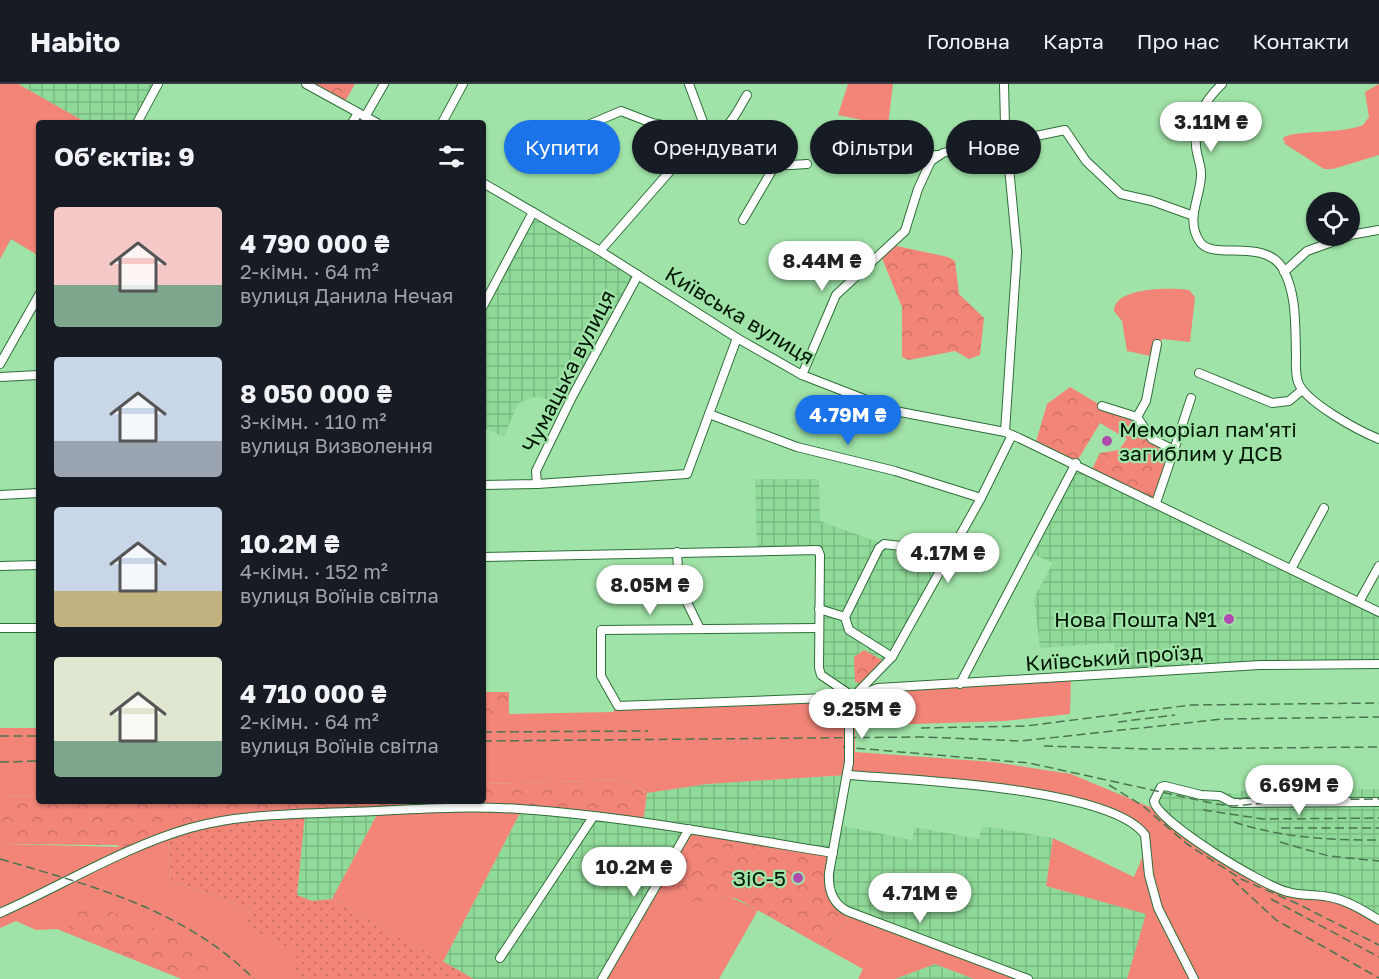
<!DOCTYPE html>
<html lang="uk">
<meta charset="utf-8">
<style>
:root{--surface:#171b24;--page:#20242c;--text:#f1f3f6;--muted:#9ea1a6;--line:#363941;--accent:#1a73e8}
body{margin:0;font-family:"Golos Text",sans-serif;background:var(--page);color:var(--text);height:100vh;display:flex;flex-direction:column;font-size:22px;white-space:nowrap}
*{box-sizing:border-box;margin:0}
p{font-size:20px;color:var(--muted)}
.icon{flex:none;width:33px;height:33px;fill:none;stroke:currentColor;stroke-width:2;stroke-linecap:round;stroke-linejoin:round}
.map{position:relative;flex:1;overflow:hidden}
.panel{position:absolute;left:36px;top:36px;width:450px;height:684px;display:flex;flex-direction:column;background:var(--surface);border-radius:6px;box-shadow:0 2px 4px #0004}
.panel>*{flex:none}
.guide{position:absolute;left:504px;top:36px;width:570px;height:54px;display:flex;gap:12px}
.tools{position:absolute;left:1306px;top:108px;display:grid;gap:12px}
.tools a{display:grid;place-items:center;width:54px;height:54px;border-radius:50%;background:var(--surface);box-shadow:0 2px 4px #0004;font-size:30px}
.price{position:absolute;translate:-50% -51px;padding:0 14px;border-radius:21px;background:#fff;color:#222;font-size:20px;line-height:39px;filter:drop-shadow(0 2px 3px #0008)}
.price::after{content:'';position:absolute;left:50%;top:36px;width:18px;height:14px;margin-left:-9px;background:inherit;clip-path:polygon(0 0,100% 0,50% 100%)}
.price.on{background:var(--accent);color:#fff}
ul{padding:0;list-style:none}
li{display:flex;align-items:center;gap:18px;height:150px;padding:0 18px}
li span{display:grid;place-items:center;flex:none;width:168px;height:120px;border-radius:6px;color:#555}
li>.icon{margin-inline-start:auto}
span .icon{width:72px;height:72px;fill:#fffc;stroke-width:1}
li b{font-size:26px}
h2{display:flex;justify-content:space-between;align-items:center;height:72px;padding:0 18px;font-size:26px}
.tag{padding:0 21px;border-radius:27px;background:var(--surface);box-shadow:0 2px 4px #0004;font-size:21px;line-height:54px}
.tag.on{background:var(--accent);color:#fff}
header{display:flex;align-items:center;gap:36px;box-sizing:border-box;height:84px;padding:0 30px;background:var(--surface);border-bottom:2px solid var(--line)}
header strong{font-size:28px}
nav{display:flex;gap:33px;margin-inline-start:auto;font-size:21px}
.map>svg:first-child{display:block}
</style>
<header>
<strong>Habito</strong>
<nav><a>Головна</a><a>Карта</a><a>Про нас</a><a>Контакти</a></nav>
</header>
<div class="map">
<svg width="1379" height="895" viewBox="0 0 1379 895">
<defs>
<pattern id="industrial-grid" width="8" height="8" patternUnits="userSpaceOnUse" patternTransform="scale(1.5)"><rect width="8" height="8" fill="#90da99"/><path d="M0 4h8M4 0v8" fill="none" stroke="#7aba82"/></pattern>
<pattern id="forest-crowns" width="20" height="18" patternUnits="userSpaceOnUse" patternTransform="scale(1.5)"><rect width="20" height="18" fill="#f38478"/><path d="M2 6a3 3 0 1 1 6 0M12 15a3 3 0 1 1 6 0" fill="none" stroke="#cf7166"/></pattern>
<pattern id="garden-dots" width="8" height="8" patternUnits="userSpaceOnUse" patternTransform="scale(1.5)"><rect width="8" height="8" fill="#f38478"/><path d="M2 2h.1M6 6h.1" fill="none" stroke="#cf7166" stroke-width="1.8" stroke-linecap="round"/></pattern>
</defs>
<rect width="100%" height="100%" fill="#a0e3a8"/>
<g fill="url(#industrial-grid)">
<path d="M18,0H158L137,39H87Z"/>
<path d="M533,128L638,191L567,324L538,312L518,319L504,353L483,344V222Z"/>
<path d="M1076,379L1379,530V579L1117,591L1114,559L1040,564L1034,514L1053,479L1029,468Z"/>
<path d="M755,395H819L820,437L884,460L951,468L892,573L853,613L821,591L820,470L757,466Z"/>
<path d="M848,691L839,741L912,756L915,743L979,755L982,742L1053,754L1046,802L1147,830L1127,895H1027L838,821L829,789L602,895H474L443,878L522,725L643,739L647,709L707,700Z"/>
<path d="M1161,703L1240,710L1241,707L1379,705V836L1288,809L1189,753L1154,720Z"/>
<path d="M379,727L332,815L312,817L297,811L305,730Z"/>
<path d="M935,880L955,888L974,895H895Z"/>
</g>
<g fill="#f38478">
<path d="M0,0H18L87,39H39V172L11,155L0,175Z"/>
<path d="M848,0H893L884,74L865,76L862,36L838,31Z"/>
<path d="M1379,0V71L1333,85H1324L1285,60L1283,54C1292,46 1344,50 1363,41L1369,33L1365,8Z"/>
<path d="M1189,206L1195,213L1190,258L1162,255L1155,273L1127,267L1122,237L1114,227C1113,203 1172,203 1189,206Z"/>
<path d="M1071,594L1070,630L1005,637L855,642V668L994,678L1071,690L1157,726L1265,800L1331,813L1379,836V895H1127L1146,830L1046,802L1053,754L1134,793L1147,762L1138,744L1055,712L848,691L707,700L647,709L624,696L483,700V642L509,630L613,628L618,622L853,613L864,607Z"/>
<path d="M0,644H39V711L0,712Z"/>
<path d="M522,725L443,878L332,815L379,727Z"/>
<path d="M168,752L171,797L250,825L244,842L300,868L291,886L306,895H182L57,845L36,846L16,837L0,844V760L124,763Z"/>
<path d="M657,800L691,817L730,813L758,826L719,895H602Z"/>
<path d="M852,829L1027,895H974L935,880L895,895H858L863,885L825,864Z"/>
</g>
<g fill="url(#forest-crowns)">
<path d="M306,0H355L343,21Z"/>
<path d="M892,161L948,173L955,177L959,210L984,234L980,271L969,275L955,267L909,276L902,273V223L881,172Z"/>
<path d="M1070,303L1102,322L1137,333L1150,353L1174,366L1156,419L1091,387L1100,369L1119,366L1127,355L1100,339L1076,379L1035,361L1047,320Z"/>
<path d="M864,566L887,579L864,600L855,598L854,573Z"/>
<path d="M483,608H509V630L486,642H483Z"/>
<path d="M624,696L647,709L643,740L502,724L229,737L128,768L117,761L0,760V712L39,711V717H483V700Z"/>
<path d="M689,745L833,769L830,807L852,829L825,864L738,815C722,810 711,818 696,818C682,818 668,807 657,800Z"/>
<path d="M88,823C112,824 186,854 205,870C214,877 220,886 226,895H182L66,848L73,832Z"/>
</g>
<path fill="url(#garden-dots)" d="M305,730L297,811L312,817L332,815L474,895H306L290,886L299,868L243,842L250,825L171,797L168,752L191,744Z"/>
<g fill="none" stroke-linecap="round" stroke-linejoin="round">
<defs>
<g id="minor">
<path d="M306,0L377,39"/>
<path d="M689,0L706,46"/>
<path d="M1004,0L1005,41L1017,168L1005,348"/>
<path d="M1222,0C1205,16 1193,37 1196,61C1196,71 1202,82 1201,92C1200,115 1185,136 1200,158C1213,177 1265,153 1283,185C1297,211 1295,241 1296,270C1296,279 1295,289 1298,298C1305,318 1359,347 1379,355"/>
<path d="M365,33L384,0"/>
<path d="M137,39L158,0"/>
<path d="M352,39L358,29"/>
<path d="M442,39L463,0"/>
<path d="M581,44L621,27L652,39L703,49"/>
<path d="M706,46C751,79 750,84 807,80"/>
<path d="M709,47C728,52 738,25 747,11"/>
<path d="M1007,62L1036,52L1065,46L1086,77L1121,110L1152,117L1191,131"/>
<path d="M865,76L938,71"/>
<path d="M483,99L600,167L737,254L802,291L895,327L1005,348L1019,354L1379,528"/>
<path d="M743,136L774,83"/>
<path d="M1350,151L1379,146"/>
<path d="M600,167L706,46"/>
<path d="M1284,188L1307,167L1349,152"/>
<path d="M483,222L533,128"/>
<path d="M0,280L39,211"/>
<path d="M1199,289L1272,319L1289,317L1302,306"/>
<path d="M802,291L836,211L905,147L918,105L931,77L943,69L978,60L1006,47"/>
<path d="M0,293L39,291"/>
<path d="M1102,322L1137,333"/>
<path d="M709,330L797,363L895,387L981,414"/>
<path d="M1174,366L1191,314"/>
<path d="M537,400L536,387L572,313L638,191"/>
<path d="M483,401L537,400L687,390L737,254"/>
<path d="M0,411L39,409"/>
<path d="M1156,419L1174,366L1152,355L1137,333L1146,317L1157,260"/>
<path d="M677,468L679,502L700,545"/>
<path d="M483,473L818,466L820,471L819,584L821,591L852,612"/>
<path d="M0,482L39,481"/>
<path d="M1291,485L1324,424"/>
<path d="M1359,518L1379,482"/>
<path d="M819,525L845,533"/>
<path d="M0,544H39"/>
<path d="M818,544L601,546V592L618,622L853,613L878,604L1260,581L1379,580"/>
<path d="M892,573L849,546L845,533L879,464L884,460L951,468"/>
<path d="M960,600L1076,379"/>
<path d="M849,634L853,613L892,573L981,414L1012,351"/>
<path d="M849,678L829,789C828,805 832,819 847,827L1028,895"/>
<path d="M848,691C908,696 1111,703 1145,751L1149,791L1158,824L1194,895"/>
<path d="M1379,718L1233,719L1220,712L1201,711L1165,702L1161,703L1154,717C1157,738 1265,803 1288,808C1301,812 1316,810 1329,813C1347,816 1364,827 1379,836"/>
<path d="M0,829C63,801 124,763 190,744C240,730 296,730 347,728C404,726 462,721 519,725C624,732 729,752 833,769"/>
<path d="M500,874L593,733"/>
<path d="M602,895L689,745"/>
</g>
</defs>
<use href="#minor" stroke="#2e6e39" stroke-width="10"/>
<use href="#minor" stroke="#fff" stroke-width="8"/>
<g stroke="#4a7550" stroke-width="1.5" stroke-dasharray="9 4.5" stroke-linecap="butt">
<path d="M1118,638L1175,631"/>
<path d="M921,644L1026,642L1191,621L1379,619"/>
<path d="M483,648L648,647"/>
<path d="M0,652H39"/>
<path d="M483,657L924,653L1021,657L1223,635L1379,633"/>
<path d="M1044,662L1148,665L1379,663"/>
<path d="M843,663L1029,679L1216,720L1234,722L1297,716L1379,715"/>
<path d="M0,678L39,677"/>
<path d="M1109,701L1143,722L1187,760L1241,795L1298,820L1379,861"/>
<path d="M1239,715L1301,707"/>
<path d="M1203,726L1263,735L1379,734"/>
<path d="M1234,738C1283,754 1328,756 1379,756"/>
<path d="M1281,744H1379"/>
<path d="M1280,758L1329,772L1379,777"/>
<path d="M0,775C92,802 184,825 254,895"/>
<path d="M1232,795L1276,836L1379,894"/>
<path d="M1271,815L1379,873"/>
</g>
<defs>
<path id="minor-bridge" d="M849,678V634"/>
</defs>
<use href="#minor-bridge" stroke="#2e6e39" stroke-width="10" stroke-linecap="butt"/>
<use href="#minor-bridge" stroke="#fff" stroke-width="8"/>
</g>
<g fill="#af4aaf" stroke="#a0e3a8" stroke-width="2">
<circle cx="1107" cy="357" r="6"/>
<circle cx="1229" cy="535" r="6"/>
<circle cx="798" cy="794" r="6"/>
</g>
<g text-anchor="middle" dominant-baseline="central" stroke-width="4.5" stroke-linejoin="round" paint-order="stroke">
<g font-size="21" fill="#001704" stroke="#a0e3a8">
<text transform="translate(740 231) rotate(31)">Київська вулиця</text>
<text transform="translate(568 287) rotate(-63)">Чумацька вулиця</text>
<text transform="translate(1114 573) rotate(-4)">Київський проїзд</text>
</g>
<g font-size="21" fill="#001704" stroke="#a0e3a8" text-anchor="end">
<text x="1119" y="345" text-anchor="start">Меморіал пам'яті<tspan x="1119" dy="24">загиблим у ДСВ</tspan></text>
<text x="1217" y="535">Нова Пошта №1</text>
<text x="786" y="794">ЗіС-5</text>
</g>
</g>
</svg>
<div class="tools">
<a><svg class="icon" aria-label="locate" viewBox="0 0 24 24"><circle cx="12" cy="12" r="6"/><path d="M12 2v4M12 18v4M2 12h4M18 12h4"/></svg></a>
</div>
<b class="price" style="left:1211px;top:69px">3.11M ₴</b>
<b class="price" style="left:822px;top:208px">8.44M ₴</b>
<b class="price on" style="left:848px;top:362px">4.79M ₴</b>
<b class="price" style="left:948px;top:500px">4.17M ₴</b>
<b class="price" style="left:650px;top:532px">8.05M ₴</b>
<b class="price" style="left:862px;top:656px">9.25M ₴</b>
<b class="price" style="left:1299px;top:732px">6.69M ₴</b>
<b class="price" style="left:634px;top:814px">10.2M ₴</b>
<b class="price" style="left:920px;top:840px">4.71M ₴</b>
<div class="guide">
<a class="tag on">Купити</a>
<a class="tag">Орендувати</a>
<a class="tag">Фільтри</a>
<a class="tag">Нове</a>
</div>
<section class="panel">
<h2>Об’єктів: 9<svg class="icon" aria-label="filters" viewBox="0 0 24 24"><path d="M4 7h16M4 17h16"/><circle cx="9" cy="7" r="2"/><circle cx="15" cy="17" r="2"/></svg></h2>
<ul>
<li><span style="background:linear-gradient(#f6c9c9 65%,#7fa58c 0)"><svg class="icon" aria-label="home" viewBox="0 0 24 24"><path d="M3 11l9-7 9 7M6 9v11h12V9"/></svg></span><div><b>4 790 000 ₴</b><p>2-кімн. · 64 m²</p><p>вулиця Данила Нечая</p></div></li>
<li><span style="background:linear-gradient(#c9d6e8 70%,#9aa5b1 0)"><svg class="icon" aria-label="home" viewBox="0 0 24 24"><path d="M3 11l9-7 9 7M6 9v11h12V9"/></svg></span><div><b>8 050 000 ₴</b><p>3-кімн. · 110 m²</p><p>вулиця Визволення</p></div></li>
<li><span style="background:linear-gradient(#c9d6e8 70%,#c2b280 0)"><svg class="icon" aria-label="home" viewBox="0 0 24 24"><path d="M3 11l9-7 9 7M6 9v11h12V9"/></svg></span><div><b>10.2M ₴</b><p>4-кімн. · 152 m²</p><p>вулиця Воїнів світла</p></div></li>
<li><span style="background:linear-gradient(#dfe7d0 70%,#7fa58c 0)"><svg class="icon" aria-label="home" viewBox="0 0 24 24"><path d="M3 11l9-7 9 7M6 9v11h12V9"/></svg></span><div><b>4 710 000 ₴</b><p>2-кімн. · 64 m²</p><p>вулиця Воїнів світла</p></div></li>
</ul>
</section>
</div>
